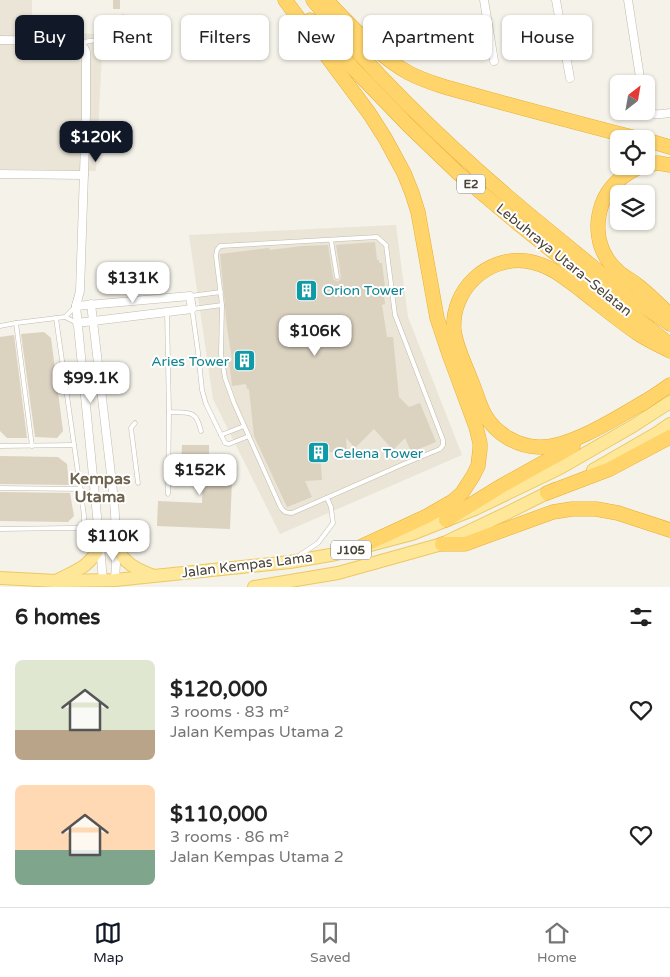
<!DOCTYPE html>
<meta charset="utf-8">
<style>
:root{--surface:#fff;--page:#f2f2f2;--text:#222;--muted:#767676;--line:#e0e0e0;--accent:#111827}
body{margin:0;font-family:"Varela Round",sans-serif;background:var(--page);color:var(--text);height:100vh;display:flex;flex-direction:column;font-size:19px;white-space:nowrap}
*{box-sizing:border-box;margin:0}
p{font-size:16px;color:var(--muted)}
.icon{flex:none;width:28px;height:28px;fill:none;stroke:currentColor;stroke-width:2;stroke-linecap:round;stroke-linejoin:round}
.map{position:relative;height:587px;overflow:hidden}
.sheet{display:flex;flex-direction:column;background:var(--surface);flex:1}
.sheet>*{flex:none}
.top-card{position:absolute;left:15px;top:15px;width:640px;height:45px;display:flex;gap:10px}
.needle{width:32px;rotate:31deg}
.buttons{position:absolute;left:610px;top:75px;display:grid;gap:10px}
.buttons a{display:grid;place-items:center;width:45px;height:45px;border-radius:8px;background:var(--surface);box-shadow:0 1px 4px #0004;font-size:25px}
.price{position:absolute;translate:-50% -42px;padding:0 11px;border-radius:10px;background:#fff;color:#222;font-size:16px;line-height:32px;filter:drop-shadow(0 1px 2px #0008)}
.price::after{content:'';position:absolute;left:50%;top:30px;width:15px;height:11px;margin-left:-8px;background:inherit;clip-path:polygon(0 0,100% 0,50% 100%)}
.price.active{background:var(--accent);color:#fff}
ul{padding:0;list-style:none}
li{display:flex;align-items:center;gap:15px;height:125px;padding:0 15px}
li span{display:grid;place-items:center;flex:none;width:140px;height:100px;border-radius:8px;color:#555}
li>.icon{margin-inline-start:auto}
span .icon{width:60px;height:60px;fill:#fffc;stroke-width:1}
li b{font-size:21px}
h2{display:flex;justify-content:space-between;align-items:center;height:60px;padding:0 15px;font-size:21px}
.chip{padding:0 18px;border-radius:8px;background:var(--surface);box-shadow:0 1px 4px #0004;font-size:18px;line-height:45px}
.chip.active{background:var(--accent);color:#fff}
.tab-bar{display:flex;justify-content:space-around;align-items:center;height:70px;border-top:1px solid var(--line);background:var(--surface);font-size:14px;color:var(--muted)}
.tab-bar a{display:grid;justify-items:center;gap:2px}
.tab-bar .active{color:var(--accent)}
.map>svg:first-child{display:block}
</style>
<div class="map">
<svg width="670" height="587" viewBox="0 0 670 587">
<rect width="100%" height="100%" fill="#f5f2e9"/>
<g fill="#eae5d7">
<path d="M0,0H32V32L103,34L96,171L0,169Z"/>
<path d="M396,225L408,317L462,455L280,534L213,399L189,235Z"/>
</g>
<g fill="#dbd2c0">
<rect x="113" y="0" width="7" height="9"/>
<path d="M137,33H162V45H138Z"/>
<path d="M375,242L377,260H379V263H382L385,287H383L385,304L382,305L387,337H393L399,397L409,407L420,403L436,442L411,452L405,438L393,450L374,429L355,448L346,438L347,451L320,453L322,480L305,481L312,497L287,507L254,436L249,389H247L246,384L232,386L229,361L232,360L227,327L220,254L269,248L270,250L302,246L328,245L333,278L334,280L337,281L340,280L341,276L336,245Z"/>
<path d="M44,332L51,338L63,431L57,438L35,437L21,334Z"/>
<path d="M14,335L27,438H7L0,431V337Z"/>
<path d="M182,445H209V471H221V480L232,481L230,529L157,526L158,501L202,503L203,480L187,479V464H181Z"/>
<path d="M0,456L58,457L67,464L69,485L0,484Z"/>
<path d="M0,492L70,493L74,516L68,522L0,521Z"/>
</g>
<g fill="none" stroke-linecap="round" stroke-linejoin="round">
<defs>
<g id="service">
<path d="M81,45C93,34 115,49 122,33C124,28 123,22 123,17"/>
<path d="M377,237L386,245L395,315L443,440V445L440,449L406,463L292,513C286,513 283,512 280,506L234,403L225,378L221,354L222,305L216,256L217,250L220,246Z"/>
<path d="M331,240L337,277"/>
<path d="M190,296L221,292"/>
<path d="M222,305L192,309L198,352L202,390L206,404L225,443L229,444L249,436"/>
<path d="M167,311L169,412L168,494"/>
<path d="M65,317L76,306"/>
<path d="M16,323L32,446"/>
<path d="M0,326L16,323L65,317L77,323"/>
<path d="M169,412C189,413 196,409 201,431"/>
<path d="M135,423L131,428L138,483"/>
<path d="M221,435L244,426"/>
<path d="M0,446L74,445"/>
<path d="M0,488L81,489"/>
<path d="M0,529L70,528H79L84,523V515L56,318"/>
<path d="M300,555L318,543L333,523L331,507L327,498"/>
</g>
<g id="minor">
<path d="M484,0L494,61"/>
<path d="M556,0L570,78"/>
<path d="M628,0L641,84"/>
<path d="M0,40L75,41L84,48L86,52V114L80,291L76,306L100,546L103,581"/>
<path d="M646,111C654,116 661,114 670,113"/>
<path d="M0,174L84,175"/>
<path d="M91,304L114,500L117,546L115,580"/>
<path d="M76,306L190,296L192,309L77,323"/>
</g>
<g id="primary">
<path d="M593,470L657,433L670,424"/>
<path d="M117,546C122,563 138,570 154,576"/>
<path d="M0,578L56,581L115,580L290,562L336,554L412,534L475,509L560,468L633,426L670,402"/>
<path d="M58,580C79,569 88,568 100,546"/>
<path d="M254,587L338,573L442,544L507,513L555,489"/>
</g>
<g id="motorway">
<path d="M285,0L369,113L385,138L404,173L412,193L418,212L437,318L449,354L476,427L480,443V449L478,466L473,476L462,493L453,501L427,516L360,547"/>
<path d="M313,0C384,87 463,161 549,231C575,252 600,273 626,294C640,304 655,314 670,324"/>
<path d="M326,0C350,25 378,56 409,73C434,86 469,93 496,101C544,114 592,127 640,139"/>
<path d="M310,20L351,66L409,126L458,173L521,226L664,340"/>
<path d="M646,140L670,147"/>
<path d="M646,165L658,163L670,165"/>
<path d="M642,166C623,174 609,185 602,204C593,230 599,256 620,273C625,277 631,280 636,284C648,293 659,304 670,315"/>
<path d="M649,399C621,415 570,449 538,447C517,446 496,434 485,415C479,405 476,391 471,380C465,364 456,347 454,330C451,290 487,256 526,261C549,264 565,278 582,291C600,305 618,320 637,333C647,340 659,345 670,351"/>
<path d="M642,404L670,385"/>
<path d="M547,493L610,469L670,437"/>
<path d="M446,520L503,485L573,446"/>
<path d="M442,544H465L553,512L572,509H596L618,513L670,530"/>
</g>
</defs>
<use href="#service" stroke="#c2bbab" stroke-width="5"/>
<use href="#minor" stroke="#c2bbab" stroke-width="9"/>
<use href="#primary" stroke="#ecc960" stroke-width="14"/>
<use href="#motorway" stroke="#e8ae30" stroke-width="15"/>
<use href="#service" stroke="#fff" stroke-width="4"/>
<use href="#minor" stroke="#fff" stroke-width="8"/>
<use href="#primary" stroke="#ffe799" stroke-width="12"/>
<use href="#motorway" stroke="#ffd56b" stroke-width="14"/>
</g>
<defs>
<symbol id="building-square" viewBox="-11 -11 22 22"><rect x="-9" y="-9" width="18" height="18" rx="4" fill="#0f9aa8" stroke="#fff"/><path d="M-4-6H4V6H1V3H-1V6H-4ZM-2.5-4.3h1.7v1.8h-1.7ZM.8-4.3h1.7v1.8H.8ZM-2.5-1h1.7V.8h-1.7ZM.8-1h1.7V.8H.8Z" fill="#fff"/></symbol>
</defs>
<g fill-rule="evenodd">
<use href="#building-square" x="294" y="278" width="25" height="25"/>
<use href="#building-square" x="232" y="348" width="25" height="25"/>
<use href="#building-square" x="306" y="440" width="25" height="25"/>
</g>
<g text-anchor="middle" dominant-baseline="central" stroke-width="4" stroke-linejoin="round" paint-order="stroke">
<g fill="#fff" stroke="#807b73" stroke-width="1">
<rect x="457" y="174.5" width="28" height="19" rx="4"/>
<rect x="331" y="540.5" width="40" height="19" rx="4"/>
</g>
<g font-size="12" font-weight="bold" fill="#4a4337">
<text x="471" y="184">E2</text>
<text x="351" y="550">J105</text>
</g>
<g font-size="14" fill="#4a4337" stroke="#fff">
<text transform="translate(564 260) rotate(39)">Lebuhraya Utara–Selatan</text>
<text transform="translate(247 565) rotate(-7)">Jalan Kempas Lama</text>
</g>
<g font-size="14" fill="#0d838f" stroke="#fff" text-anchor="start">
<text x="323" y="290">Orion Tower</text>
<text x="229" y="361" text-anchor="end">Aries Tower</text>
<text x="334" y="453">Celena Tower</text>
</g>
<g font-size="16" font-weight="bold" fill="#6e624d" stroke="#fff">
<text x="100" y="479">Kempas<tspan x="100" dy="18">Utama</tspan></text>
</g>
</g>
</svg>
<div class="buttons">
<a><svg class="needle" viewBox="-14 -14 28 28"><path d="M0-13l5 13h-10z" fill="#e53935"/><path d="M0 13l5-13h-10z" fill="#767676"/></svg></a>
<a><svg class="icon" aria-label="locate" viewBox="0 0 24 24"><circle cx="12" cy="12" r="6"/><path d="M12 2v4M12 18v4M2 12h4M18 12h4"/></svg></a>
<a><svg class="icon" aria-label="layers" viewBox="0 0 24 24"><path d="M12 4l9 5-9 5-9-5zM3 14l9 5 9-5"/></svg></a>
</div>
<b class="price active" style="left:96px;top:163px">$120K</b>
<b class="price" style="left:133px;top:304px">$131K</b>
<b class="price" style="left:315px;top:357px">$106K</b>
<b class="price" style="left:91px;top:404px">$99.1K</b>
<b class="price" style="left:200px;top:496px">$152K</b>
<b class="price" style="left:113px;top:562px">$110K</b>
<div class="top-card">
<a class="chip active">Buy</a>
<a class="chip">Rent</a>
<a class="chip">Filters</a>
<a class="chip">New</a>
<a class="chip">Apartment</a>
<a class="chip">House</a>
</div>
</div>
<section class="sheet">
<h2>6 homes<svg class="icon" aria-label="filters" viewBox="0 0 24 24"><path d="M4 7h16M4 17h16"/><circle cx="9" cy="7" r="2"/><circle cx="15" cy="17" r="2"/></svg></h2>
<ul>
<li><span style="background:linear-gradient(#dfe7d0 70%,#b9a48a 0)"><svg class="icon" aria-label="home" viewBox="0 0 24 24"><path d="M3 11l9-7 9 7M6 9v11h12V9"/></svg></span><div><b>$120,000</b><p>3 rooms · 83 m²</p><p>Jalan Kempas Utama 2</p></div><svg class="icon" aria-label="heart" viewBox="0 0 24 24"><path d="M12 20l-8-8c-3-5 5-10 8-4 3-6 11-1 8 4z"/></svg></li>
<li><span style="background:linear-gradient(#ffd9b3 65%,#7fa58c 0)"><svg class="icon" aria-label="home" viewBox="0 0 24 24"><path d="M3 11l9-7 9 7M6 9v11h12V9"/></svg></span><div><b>$110,000</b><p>3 rooms · 86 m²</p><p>Jalan Kempas Utama 2</p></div><svg class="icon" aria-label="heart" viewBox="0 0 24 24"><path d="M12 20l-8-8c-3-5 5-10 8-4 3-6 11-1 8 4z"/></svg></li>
</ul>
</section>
<nav class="tab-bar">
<a class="active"><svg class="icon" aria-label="map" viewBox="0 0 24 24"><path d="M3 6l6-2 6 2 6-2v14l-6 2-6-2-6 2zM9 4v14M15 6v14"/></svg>Map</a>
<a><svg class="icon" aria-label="saved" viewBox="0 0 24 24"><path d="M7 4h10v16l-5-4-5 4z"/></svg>Saved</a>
<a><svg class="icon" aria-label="home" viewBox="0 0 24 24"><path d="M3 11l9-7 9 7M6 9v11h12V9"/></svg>Home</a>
</nav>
